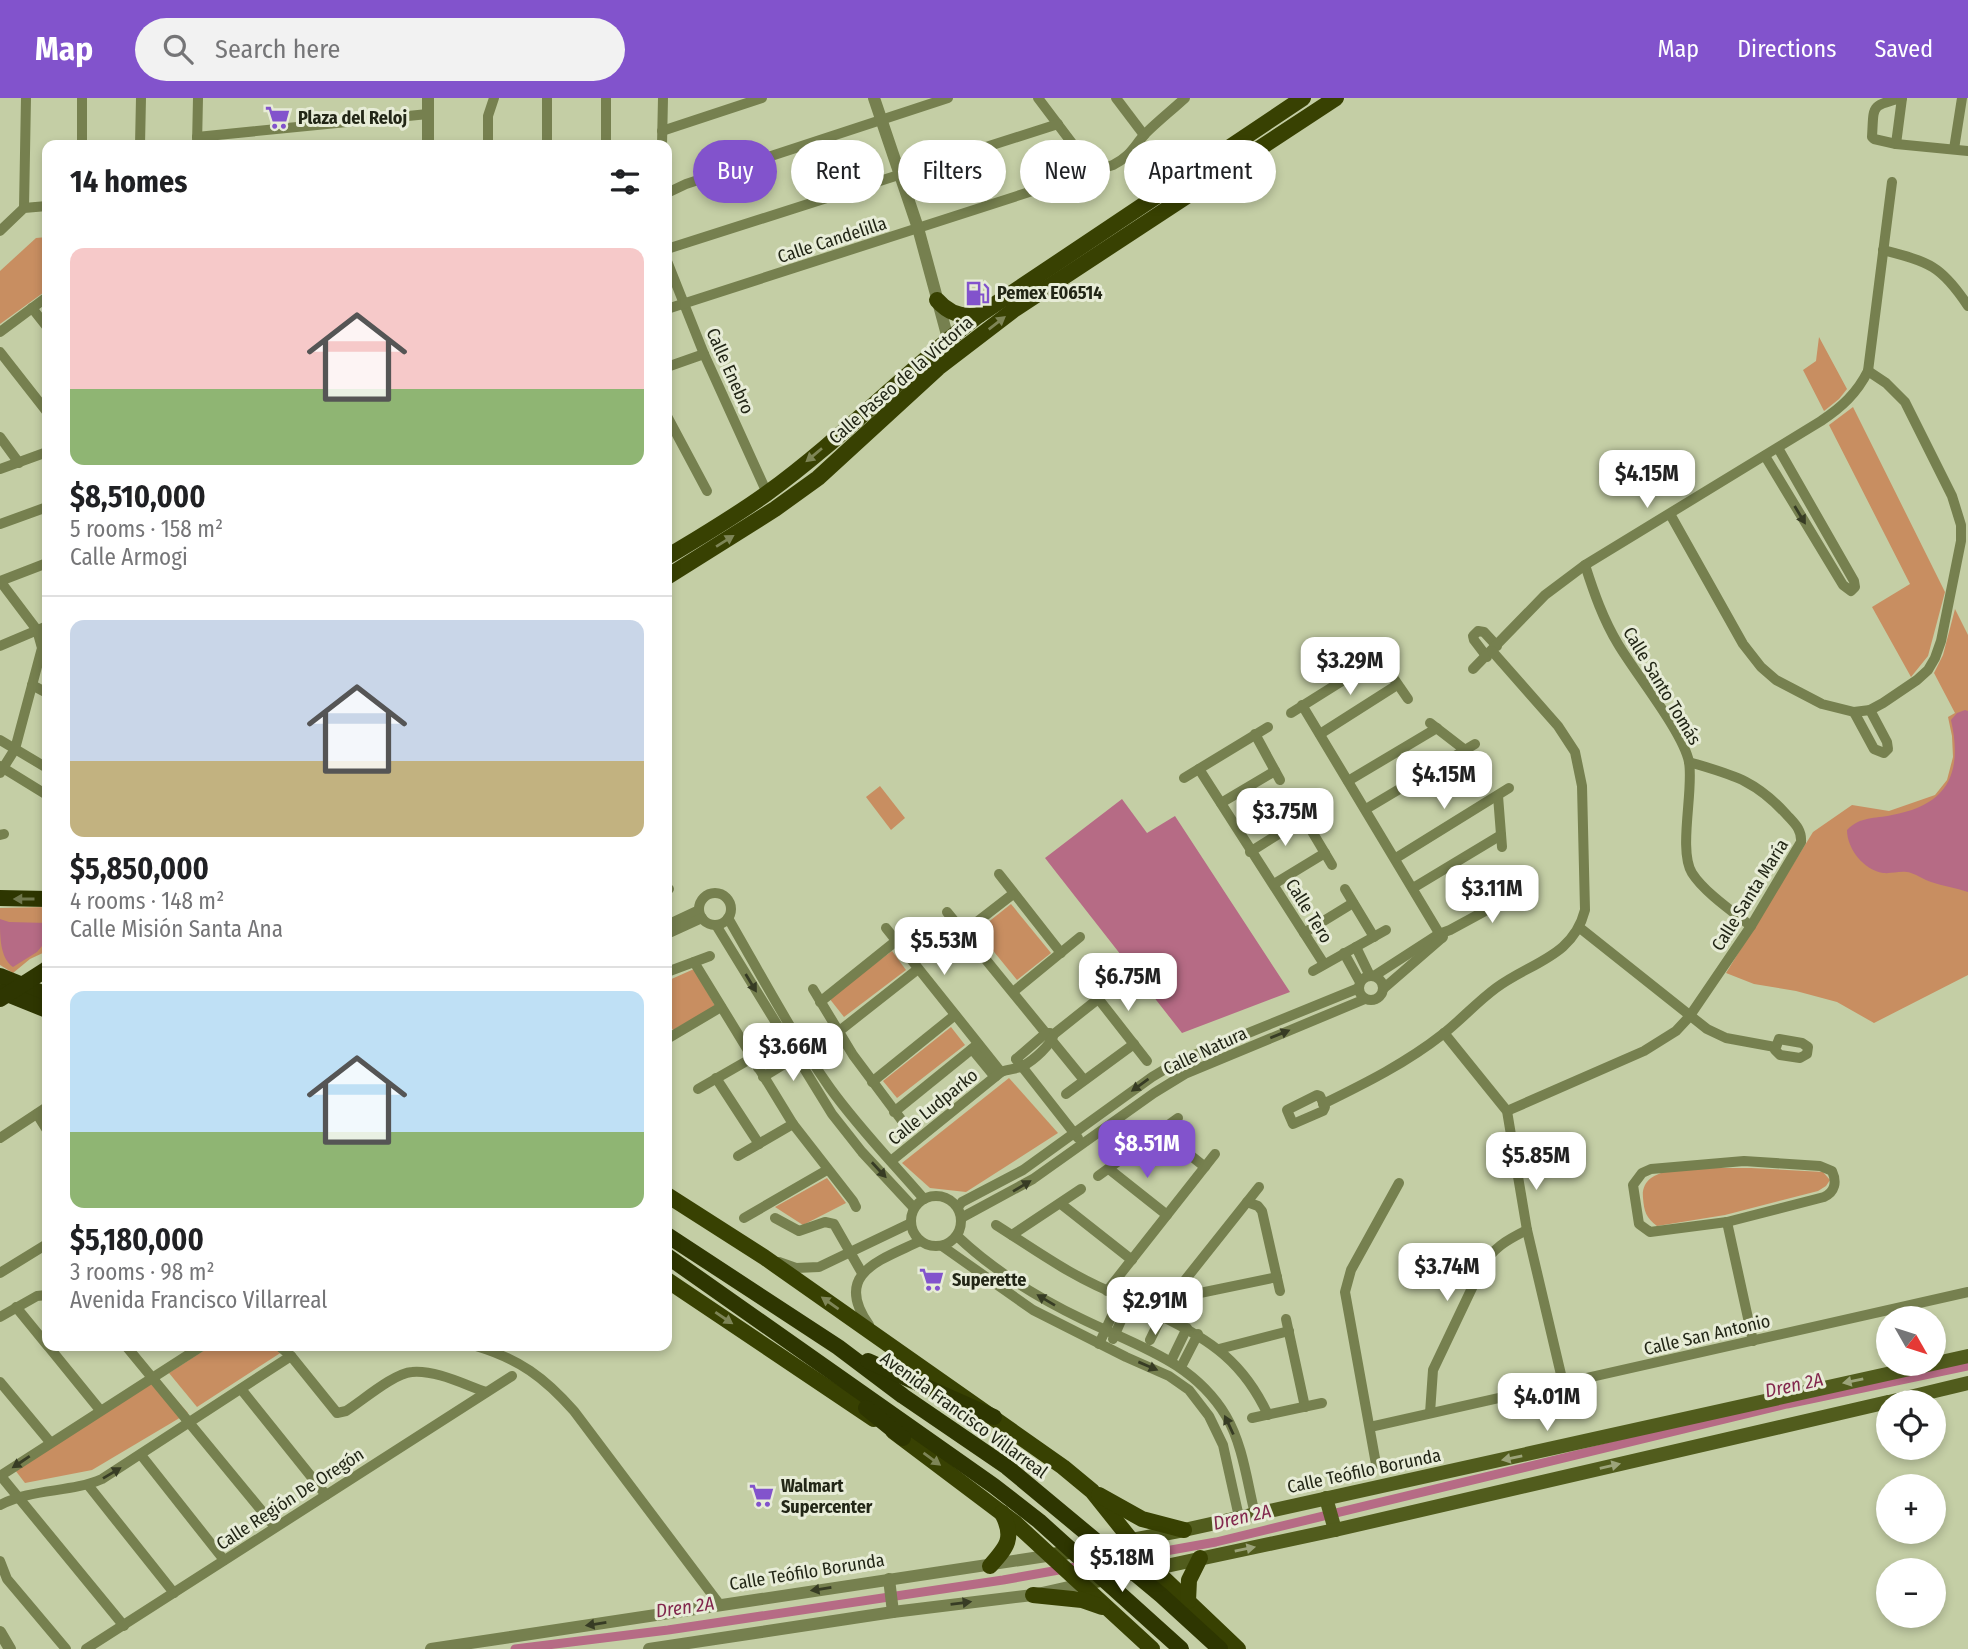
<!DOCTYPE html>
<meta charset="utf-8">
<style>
:root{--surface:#fff;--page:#f2f2f2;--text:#202124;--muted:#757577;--line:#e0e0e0;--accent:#8253cc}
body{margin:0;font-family:"Fira Sans Condensed",sans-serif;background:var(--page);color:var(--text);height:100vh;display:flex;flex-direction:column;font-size:26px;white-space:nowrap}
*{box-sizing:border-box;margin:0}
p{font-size:23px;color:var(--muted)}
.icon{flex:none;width:38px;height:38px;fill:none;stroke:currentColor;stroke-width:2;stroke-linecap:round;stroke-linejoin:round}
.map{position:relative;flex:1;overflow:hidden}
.side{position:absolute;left:42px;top:42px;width:630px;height:1211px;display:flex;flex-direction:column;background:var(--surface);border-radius:14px;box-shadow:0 4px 10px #0003}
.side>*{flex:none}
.hud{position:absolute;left:693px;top:42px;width:665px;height:63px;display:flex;gap:14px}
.needle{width:46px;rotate:129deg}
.buttons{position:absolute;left:1876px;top:1208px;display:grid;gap:14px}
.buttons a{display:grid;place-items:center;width:70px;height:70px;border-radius:50%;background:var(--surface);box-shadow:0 4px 10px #0003;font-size:35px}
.price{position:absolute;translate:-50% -60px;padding:0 16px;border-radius:14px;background:#fff;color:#222;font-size:23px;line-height:46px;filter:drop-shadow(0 2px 4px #0008)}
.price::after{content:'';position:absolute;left:50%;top:42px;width:21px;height:16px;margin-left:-10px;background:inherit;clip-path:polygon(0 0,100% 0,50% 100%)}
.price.active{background:var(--accent);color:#fff}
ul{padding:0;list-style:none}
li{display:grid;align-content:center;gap:14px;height:371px;padding:0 28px}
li+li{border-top:2px solid var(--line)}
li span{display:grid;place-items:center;height:217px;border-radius:14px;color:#555}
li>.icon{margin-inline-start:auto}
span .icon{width:126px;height:126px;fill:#fffc;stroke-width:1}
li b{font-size:30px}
h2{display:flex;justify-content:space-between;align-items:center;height:84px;padding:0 28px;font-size:30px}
.pill{padding:0 24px;border-radius:32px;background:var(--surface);box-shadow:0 4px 10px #0003;font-size:24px;line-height:63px}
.pill.active{background:var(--accent);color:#fff}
header{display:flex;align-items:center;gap:42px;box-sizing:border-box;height:98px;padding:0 35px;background:var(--accent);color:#fff}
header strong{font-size:33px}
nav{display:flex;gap:38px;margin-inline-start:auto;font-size:24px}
.search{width:490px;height:63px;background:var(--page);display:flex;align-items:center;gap:18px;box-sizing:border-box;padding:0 24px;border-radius:38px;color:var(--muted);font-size:26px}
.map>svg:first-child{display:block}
</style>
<header>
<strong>Map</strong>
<div class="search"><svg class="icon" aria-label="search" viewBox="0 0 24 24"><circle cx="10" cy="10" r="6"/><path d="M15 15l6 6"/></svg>Search here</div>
<nav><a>Map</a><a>Directions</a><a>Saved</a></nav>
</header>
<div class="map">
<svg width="1968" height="1551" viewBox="0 0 1968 1551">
<rect width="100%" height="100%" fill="#c4cea5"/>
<g fill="#c88e61">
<path d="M47,139V192L0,226V173L36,140Z"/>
<path d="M1819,239L1847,291L1839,301L1824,313L1803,272L1816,263Z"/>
<path d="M1853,309L1945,494L1928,558L1911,579L1872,509L1910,486L1829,327Z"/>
<path d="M1955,511L1968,537V877L1874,925L1837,904L1796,893L1754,886L1726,875L1813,734L1852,707L1889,713L1935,697L1947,682L1953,659L1952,638L1948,619L1955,615L1934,575L1943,557Z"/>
<path d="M880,688L905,720L891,732L866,699Z"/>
<path d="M1011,806L1051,855L1017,882L977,833Z"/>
<path d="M47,809V853L30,861L13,875L0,867V810Z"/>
<path d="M892,853L906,872L844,919L829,900Z"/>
<path d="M694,871L715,908L673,932L667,922V883Z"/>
<path d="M951,929L965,947L897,1000L883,983Z"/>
<path d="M1009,980L1058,1035L966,1094L930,1090L902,1065Z"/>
<path d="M1710,1070H1751L1823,1074L1830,1082L1826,1088L1818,1093L1725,1117L1657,1128C1646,1120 1644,1113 1643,1100C1640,1067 1689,1072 1710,1070Z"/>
<path d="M827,1080L846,1105L803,1127L775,1109Z"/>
<path d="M211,1248H281L285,1252L197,1309L169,1275Z"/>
<path d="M158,1281L188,1315L92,1372L25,1385L15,1372Z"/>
</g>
<g fill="#b66b85">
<path d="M1965,612L1968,613V794C1956,790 1943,788 1931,784C1924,782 1918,777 1911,775C1901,772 1893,776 1883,775C1864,772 1847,751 1847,732C1861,718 1874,721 1892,717C1948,707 1963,675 1951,622L1957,615Z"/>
<path d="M1122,701L1147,735L1175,718L1290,894L1182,935L1045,760Z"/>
<path d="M0,821L9,824L47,825V834L42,842V848L37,854L13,869C0,860 0,839 0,821Z"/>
</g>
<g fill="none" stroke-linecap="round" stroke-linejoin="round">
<path stroke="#b66b85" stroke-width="9" d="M515,1551L668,1532L1003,1482L1216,1444L1787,1306L1968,1268"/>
<g stroke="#76804f" stroke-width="10">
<path d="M82,0V47"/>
<path d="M1038,0L1093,73"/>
<path d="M1116,0L1144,37"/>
<path d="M1902,0C1870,8 1874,7 1872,39L1874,41L1896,46L1968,53"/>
<path d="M662,33L762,0"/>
<path d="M197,39L428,16"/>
<path d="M1896,46L1902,0"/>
<path d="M140,47L141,0"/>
<path d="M197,47L198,0"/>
<path d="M488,47V18L494,0"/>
<path d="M547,47V0"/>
<path d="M606,47V0"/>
<path d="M662,47L663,0"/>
<path d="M1954,51L1962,0"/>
<path d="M667,95L686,86L948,0"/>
<path d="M24,110L26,0"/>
<path d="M0,133L24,110L47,108"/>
<path d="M667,151L1058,26"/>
<path d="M1883,152C1929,164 1941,167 1968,208"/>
<path d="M667,163L704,256L767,395"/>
<path d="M32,210L47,229"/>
<path d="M667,211L1113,67C1131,58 1133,49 1146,35C1158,23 1172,12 1185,0"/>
<path d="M0,234L47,199"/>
<path d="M0,254L47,314"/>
<path d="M667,269L704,256"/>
<path d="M667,318L707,393"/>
<path d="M0,339L19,365"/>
<path d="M1765,358L1843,487L1851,493L1855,489L1854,483L1778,350"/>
<path d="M0,371L47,354"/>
<path d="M1670,416L1743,546L1761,569L1776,582L1822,606L1854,614L1870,612L1883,605L1917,582L1928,572L1935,560L1941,543L1961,443V427L1952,398L1905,304L1886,285L1868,273"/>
<path d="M0,426L47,409"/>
<path d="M667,437V445"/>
<path d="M1585,467C1594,495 1603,521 1618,546C1635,575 1683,634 1689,664C1694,692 1678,752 1692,775C1704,794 1733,814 1751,828"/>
<path d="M0,548L47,528"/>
<path d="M1379,559L1408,601"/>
<path d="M1487,559L1474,542L1473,538L1478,533L1484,534L1497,548"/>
<path d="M1473,571L1545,497L1585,467L1821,323C1842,309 1857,295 1868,273L1892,84"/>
<path d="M32,587L47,595"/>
<path d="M1302,607L1442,840"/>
<path d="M1854,614L1874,651L1884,655L1888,651L1887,644L1870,612"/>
<path d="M1291,615L1393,551"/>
<path d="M1430,625L1465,652"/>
<path d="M1255,636L1280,682"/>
<path d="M1320,636L1397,587"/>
<path d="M0,642L47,670"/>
<path d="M0,668L47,697"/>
<path d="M1199,671L1324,866"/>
<path d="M0,675L15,651L42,550L37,532L0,483L47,465"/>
<path d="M1184,680L1268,629"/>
<path d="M1348,683L1437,630"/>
<path d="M1498,698L1502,749"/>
<path d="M1221,705L1275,673"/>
<path d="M1298,710L1332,767"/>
<path d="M1366,711L1475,646"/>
<path d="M0,737L4,736"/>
<path d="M1250,754L1304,720"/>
<path d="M1396,760L1509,690"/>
<path d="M999,776L1061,855"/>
<path d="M1274,786L1325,755"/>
<path d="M1413,790L1501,737"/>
<path d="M1345,791L1374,839"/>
<path d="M667,792L669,791"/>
<circle cx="715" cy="811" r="16"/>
<path d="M947,814L1084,982"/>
<path d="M728,820C761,877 792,936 830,990C858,1029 892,1064 924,1101"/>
<path d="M667,827L699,812"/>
<path d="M716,827L832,1016L862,1054L914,1110"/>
<path d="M886,830L1001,974"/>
<path d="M1580,830L1707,931L1726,940L1775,949"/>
<path d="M964,834L1013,796"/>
<path d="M1304,835L1353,805"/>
<path d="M667,836L702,820"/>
<path d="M1356,849L1370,878"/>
<path d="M1344,855L1360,884"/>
<path d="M694,864L793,1026L853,1103L856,1109"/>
<path d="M1313,873L1386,832"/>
<path d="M667,874L710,858"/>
<path d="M1374,878L1439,836L1450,832L1520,794"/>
<circle cx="1371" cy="890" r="12"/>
<path d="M1086,885L1147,963"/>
<path d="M813,891L853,957L906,1028"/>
<path d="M1383,891L1443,839"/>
<path d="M1013,894L1080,839"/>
<path d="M820,904L896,843"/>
<path d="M838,934L918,871"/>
<path d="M1444,935L1507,1013L1527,1132L1563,1285"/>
<path d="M667,941L721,909"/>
<path d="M1779,941L1802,945L1808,949L1807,956L1800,960L1780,957L1775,952Z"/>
<path d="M972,951L995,979"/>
<path d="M1016,961L1078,1040"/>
<path d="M1016,961L1046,935H1050"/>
<path d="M758,970L794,948"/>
<path d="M763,979L799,957"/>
<path d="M716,980L759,1046"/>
<path d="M872,984L955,917"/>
<path d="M698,991L752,960"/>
<path d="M1066,996L1134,946"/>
<path d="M1317,997L1320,998L1325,1009L1323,1013L1293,1026L1287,1012Z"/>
<path d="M1323,1006C1366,985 1406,965 1443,936C1462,921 1477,904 1496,890C1531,864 1573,859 1585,812L1582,688L1575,654L1558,628L1492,553"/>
<path d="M1507,1013L1644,953L1676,933L1689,919L1751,828L1801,744C1802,731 1794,725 1786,716C1754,681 1732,677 1689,664"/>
<path d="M894,1014L978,946"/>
<path d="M37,1016L47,1032"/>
<path d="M1160,1033L1205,1069"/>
<path d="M0,1040L47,1009"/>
<path d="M738,1058L793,1026"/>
<path d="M891,1063L1001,974C1008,971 1017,971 1023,968C1034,962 1051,947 1054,936L1098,901"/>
<path d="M1744,1063L1820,1068L1832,1073C1837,1084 1835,1094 1824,1099L1727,1124L1650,1134L1639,1126L1633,1087L1642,1075L1651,1071Z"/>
<path d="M1109,1071L1167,1117"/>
<path d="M1098,1078L1178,1020"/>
<circle cx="936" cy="1123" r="25"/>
<path d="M1247,1104L1258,1108L1262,1113L1280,1193"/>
<path d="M1061,1106L1132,1162"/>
<path d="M958,1109L962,1104L1023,1072L1152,979L1177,964L1359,890"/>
<path d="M744,1120L827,1072"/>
<path d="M775,1120L799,1133L825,1124L834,1126L862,1175"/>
<path d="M961,1120L1033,1081L1154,995L1185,976L1365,901"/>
<path d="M1727,1124L1753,1243"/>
<path d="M996,1127C1037,1153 1075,1181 1121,1198"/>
<path d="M1012,1137L1081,1091"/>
<path d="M957,1138C992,1171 1038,1200 1082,1221C1137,1248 1193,1263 1226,1318C1243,1347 1247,1384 1255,1416"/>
<path d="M942,1148L1033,1212L1126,1259L1169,1278L1189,1292L1209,1318L1223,1347L1239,1419"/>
<path d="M779,1164L796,1170L819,1169L911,1125"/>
<path d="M0,1175L47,1146"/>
<path d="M1107,1193L1215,1056"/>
<path d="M1171,1201L1277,1179"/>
<path d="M16,1209L47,1247"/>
<path d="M1161,1218C1211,1242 1244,1265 1268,1317"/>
<path d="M0,1219L37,1198L47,1197"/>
<path d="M1286,1221L1305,1309"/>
<path d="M869,1227C832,1175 881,1162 920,1143"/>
<path d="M1113,1241L1126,1211V1203L1121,1198"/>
<path d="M1150,1242L1170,1201L1259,1089"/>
<path d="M1099,1246L1121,1198"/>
<path d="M48,1248L100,1312"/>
<path d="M126,1248L275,1429"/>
<path d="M279,1248L291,1258L337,1315L346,1313C362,1303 394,1275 412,1274C436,1272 463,1286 486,1294"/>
<path d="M476,1248C519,1261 544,1279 574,1313L720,1507"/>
<path d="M1219,1251L1289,1233"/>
<path d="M1171,1263L1187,1230"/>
<path d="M1181,1269L1198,1236"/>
<path d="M0,1284L50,1344"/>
<path d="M241,1291L326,1397"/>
<path d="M1430,1315L1433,1272L1481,1171C1492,1150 1507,1142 1527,1132"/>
<path d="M1252,1320L1322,1305"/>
<path d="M1370,1329L1968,1194"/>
<path d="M141,1357L224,1462"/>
<path d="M1376,1366L1345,1194L1351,1172L1399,1085"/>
<path d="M0,1377L124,1528"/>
<path d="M0,1378L202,1248"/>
<path d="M88,1387L174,1495"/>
<path d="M0,1407C32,1390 70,1395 102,1381L291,1258"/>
<path d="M0,1463L7,1481L66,1551"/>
<path d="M86,1551L512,1278"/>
</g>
<g stroke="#76804f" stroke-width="12">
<path d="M428,0V47"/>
<path d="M874,0L918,130L950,248"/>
<path d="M889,1481L893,1514"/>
<path d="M0,1534L10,1551"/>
<path d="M431,1551L1053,1457"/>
<path d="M649,1551L893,1514L1033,1497L1082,1486"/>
</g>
<g stroke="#515c1d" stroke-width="14">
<path d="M1889,1304L1968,1285"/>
<path d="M1326,1400L1335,1432"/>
<path d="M1053,1457L1184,1432L1968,1258"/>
<path d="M1082,1486L1335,1432L1888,1304"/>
</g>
<g stroke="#384102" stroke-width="16">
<path d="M937,202C948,215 963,220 979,217"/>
<path d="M667,459C700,439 734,419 766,396C841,342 906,273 979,217L1303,0"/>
<path d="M667,479L775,411L818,380L938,270L1015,211L1336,0"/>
<path d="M667,1097L764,1159L1063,1369L1092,1393L1155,1472L1238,1551"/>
<path d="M667,1182L874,1321"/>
<path d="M893,1333L1015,1425L1152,1551"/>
<path d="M1099,1397L1142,1421L1184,1432"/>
<path d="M990,1468C1007,1449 1015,1440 1002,1415"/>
<path d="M1033,1497L1082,1502L1102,1509"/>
<path d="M1188,1503L1189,1482L1200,1460"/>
</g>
<g stroke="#2e3601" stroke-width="16">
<path d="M0,800L47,801"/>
<path d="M0,878L47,897"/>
<path d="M2,894L47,912"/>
<path d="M0,901L47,871"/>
<path d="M667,1137L838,1249L903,1298L1007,1369L1161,1497L1220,1551"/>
<path d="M667,1158L994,1388L1039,1423L1181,1551"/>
<path d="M868,1263L994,1319"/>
<path d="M866,1310L903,1340"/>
</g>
</g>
<defs><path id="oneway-solid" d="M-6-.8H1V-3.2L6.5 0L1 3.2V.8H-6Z" transform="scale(1.75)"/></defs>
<g fill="#7e8557">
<use href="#oneway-solid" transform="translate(997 225) rotate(-38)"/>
<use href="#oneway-solid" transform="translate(814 357) rotate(140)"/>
<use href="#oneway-solid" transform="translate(725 443) rotate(-32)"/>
<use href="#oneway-solid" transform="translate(830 1205) rotate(-145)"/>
<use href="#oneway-solid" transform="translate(724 1220) rotate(34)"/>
<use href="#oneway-solid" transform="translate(932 1361) rotate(36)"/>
</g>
<g fill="#373c24">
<use href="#oneway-solid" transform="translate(1800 417) rotate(59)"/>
<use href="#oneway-solid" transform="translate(751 885) rotate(59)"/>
<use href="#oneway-solid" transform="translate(1280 936) rotate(-22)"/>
<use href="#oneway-solid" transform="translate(1140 987) rotate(144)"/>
<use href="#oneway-solid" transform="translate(879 1072) rotate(47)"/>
<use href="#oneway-solid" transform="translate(1022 1088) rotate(-31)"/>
<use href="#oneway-solid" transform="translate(1046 1202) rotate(-149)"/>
<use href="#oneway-solid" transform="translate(1148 1268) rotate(23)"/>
<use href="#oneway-solid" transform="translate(1229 1327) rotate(-115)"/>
<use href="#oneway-solid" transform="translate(21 1364) rotate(146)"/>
<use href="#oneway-solid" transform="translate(112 1375) rotate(-31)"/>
<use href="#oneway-solid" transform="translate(821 1491) rotate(171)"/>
<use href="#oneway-solid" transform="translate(961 1505) rotate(-7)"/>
<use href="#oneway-solid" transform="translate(596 1526) rotate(171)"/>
</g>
<use fill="#6f764c" href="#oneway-solid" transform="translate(24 801) rotate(180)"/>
<g fill="#9ca47a">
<use href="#oneway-solid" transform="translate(1853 1283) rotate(168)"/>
<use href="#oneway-solid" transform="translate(1512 1360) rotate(168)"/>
<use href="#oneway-solid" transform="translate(1610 1368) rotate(-13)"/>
<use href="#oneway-solid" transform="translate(1245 1451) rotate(-12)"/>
</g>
<defs>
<symbol id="supermarket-bare" viewBox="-9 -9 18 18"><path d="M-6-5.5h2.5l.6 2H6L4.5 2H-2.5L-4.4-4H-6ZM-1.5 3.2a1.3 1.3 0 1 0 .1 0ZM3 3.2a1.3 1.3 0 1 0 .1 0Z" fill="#8253cc" stroke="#e7ecd7" stroke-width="2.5" paint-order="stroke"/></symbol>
<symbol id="fuel-bare" viewBox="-9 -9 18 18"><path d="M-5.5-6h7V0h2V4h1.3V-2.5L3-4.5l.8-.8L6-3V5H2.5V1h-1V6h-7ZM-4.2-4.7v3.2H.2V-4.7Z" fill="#8253cc" stroke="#e7ecd7" stroke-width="2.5" paint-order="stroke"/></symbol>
</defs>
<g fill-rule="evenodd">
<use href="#supermarket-bare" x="260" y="2" width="35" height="35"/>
<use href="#fuel-bare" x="960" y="178" width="35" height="35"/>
<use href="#supermarket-bare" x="914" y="1164" width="35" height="35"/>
<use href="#supermarket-bare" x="744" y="1380" width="35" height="35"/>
</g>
<g text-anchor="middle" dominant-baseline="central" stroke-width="6" stroke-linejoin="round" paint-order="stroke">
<g font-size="18" font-weight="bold" fill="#222616" stroke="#e7ecd7" text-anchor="start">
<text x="298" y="20">Plaza del Reloj</text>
<text x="997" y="195">Pemex E06514</text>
<text x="952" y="1182">Superette</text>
<text x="781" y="1388">Walmart<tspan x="781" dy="21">Supercenter</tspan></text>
</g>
<g font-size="18" fill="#222616" stroke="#e7ecd7">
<text transform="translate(832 142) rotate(-18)">Calle Candelilla</text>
<text transform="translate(730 273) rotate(66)">Calle Enebro</text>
<text transform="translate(901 282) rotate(-41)">Calle Paseo de la Victoria</text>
<text transform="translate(1662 588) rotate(59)">Calle Santo Tomás</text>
<text transform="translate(1750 797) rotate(-58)">Calle Santa María</text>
<text transform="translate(1309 813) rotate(58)">Calle Tero</text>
<text transform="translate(1205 953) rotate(-25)">Calle Natura</text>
<text transform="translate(933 1009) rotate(-39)">Calle Ludparko</text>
<text transform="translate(1707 1237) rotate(-13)">Calle San Antonio</text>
<text transform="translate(964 1317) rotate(36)">Avenida Francisco Villarreal</text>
<text transform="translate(1364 1373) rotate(-12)">Calle Teófilo Borunda</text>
<text transform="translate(290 1401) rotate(-33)">Calle Región De Oregón</text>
<text transform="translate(807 1474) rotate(-9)">Calle Teófilo Borunda</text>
</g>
<g font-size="19" font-style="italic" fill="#82274d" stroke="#e7ecd7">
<text transform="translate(1794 1287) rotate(-12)">Dren 2A</text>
<text transform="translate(1242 1419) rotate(-13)">Dren 2A</text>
<text transform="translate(685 1509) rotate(-8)">Dren 2A</text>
</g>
</g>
</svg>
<div class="buttons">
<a><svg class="needle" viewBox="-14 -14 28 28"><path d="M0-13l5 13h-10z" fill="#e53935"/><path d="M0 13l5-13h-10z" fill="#757577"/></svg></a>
<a><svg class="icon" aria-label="locate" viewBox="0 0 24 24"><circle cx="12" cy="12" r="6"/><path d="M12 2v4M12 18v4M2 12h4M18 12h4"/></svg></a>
<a>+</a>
<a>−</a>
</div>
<b class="price" style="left:1647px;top:412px">$4.15M</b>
<b class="price" style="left:1350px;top:599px">$3.29M</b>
<b class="price" style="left:1444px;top:713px">$4.15M</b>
<b class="price" style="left:1285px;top:750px">$3.75M</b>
<b class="price" style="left:1492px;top:827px">$3.11M</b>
<b class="price" style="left:944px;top:879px">$5.53M</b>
<b class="price" style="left:1128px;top:915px">$6.75M</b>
<b class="price" style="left:793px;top:985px">$3.66M</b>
<b class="price active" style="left:1147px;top:1082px">$8.51M</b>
<b class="price" style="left:1536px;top:1094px">$5.85M</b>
<b class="price" style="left:1447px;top:1205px">$3.74M</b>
<b class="price" style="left:1155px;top:1239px">$2.91M</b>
<b class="price" style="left:1547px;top:1335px">$4.01M</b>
<b class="price" style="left:1122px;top:1496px">$5.18M</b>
<div class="hud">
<a class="pill active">Buy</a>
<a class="pill">Rent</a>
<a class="pill">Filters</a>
<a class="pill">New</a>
<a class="pill">Apartment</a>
</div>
<section class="side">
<h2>14 homes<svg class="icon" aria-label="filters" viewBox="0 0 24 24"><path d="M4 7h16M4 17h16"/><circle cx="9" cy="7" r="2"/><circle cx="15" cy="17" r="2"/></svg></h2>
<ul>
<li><span style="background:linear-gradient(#f6c9c9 65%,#8fb573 0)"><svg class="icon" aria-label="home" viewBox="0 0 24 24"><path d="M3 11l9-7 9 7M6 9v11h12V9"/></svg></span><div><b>$8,510,000</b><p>5 rooms · 158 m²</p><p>Calle Armogi</p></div></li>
<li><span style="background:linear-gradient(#c9d6e8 65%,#c2b280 0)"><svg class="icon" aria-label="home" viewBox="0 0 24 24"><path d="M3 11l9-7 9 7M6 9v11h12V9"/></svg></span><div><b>$5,850,000</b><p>4 rooms · 148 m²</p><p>Calle Misión Santa Ana</p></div></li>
<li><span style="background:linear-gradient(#bfe0f5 65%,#8fb573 0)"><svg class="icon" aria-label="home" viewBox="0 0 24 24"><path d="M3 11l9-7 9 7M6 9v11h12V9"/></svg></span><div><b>$5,180,000</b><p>3 rooms · 98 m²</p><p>Avenida Francisco Villarreal</p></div></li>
</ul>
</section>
</div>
